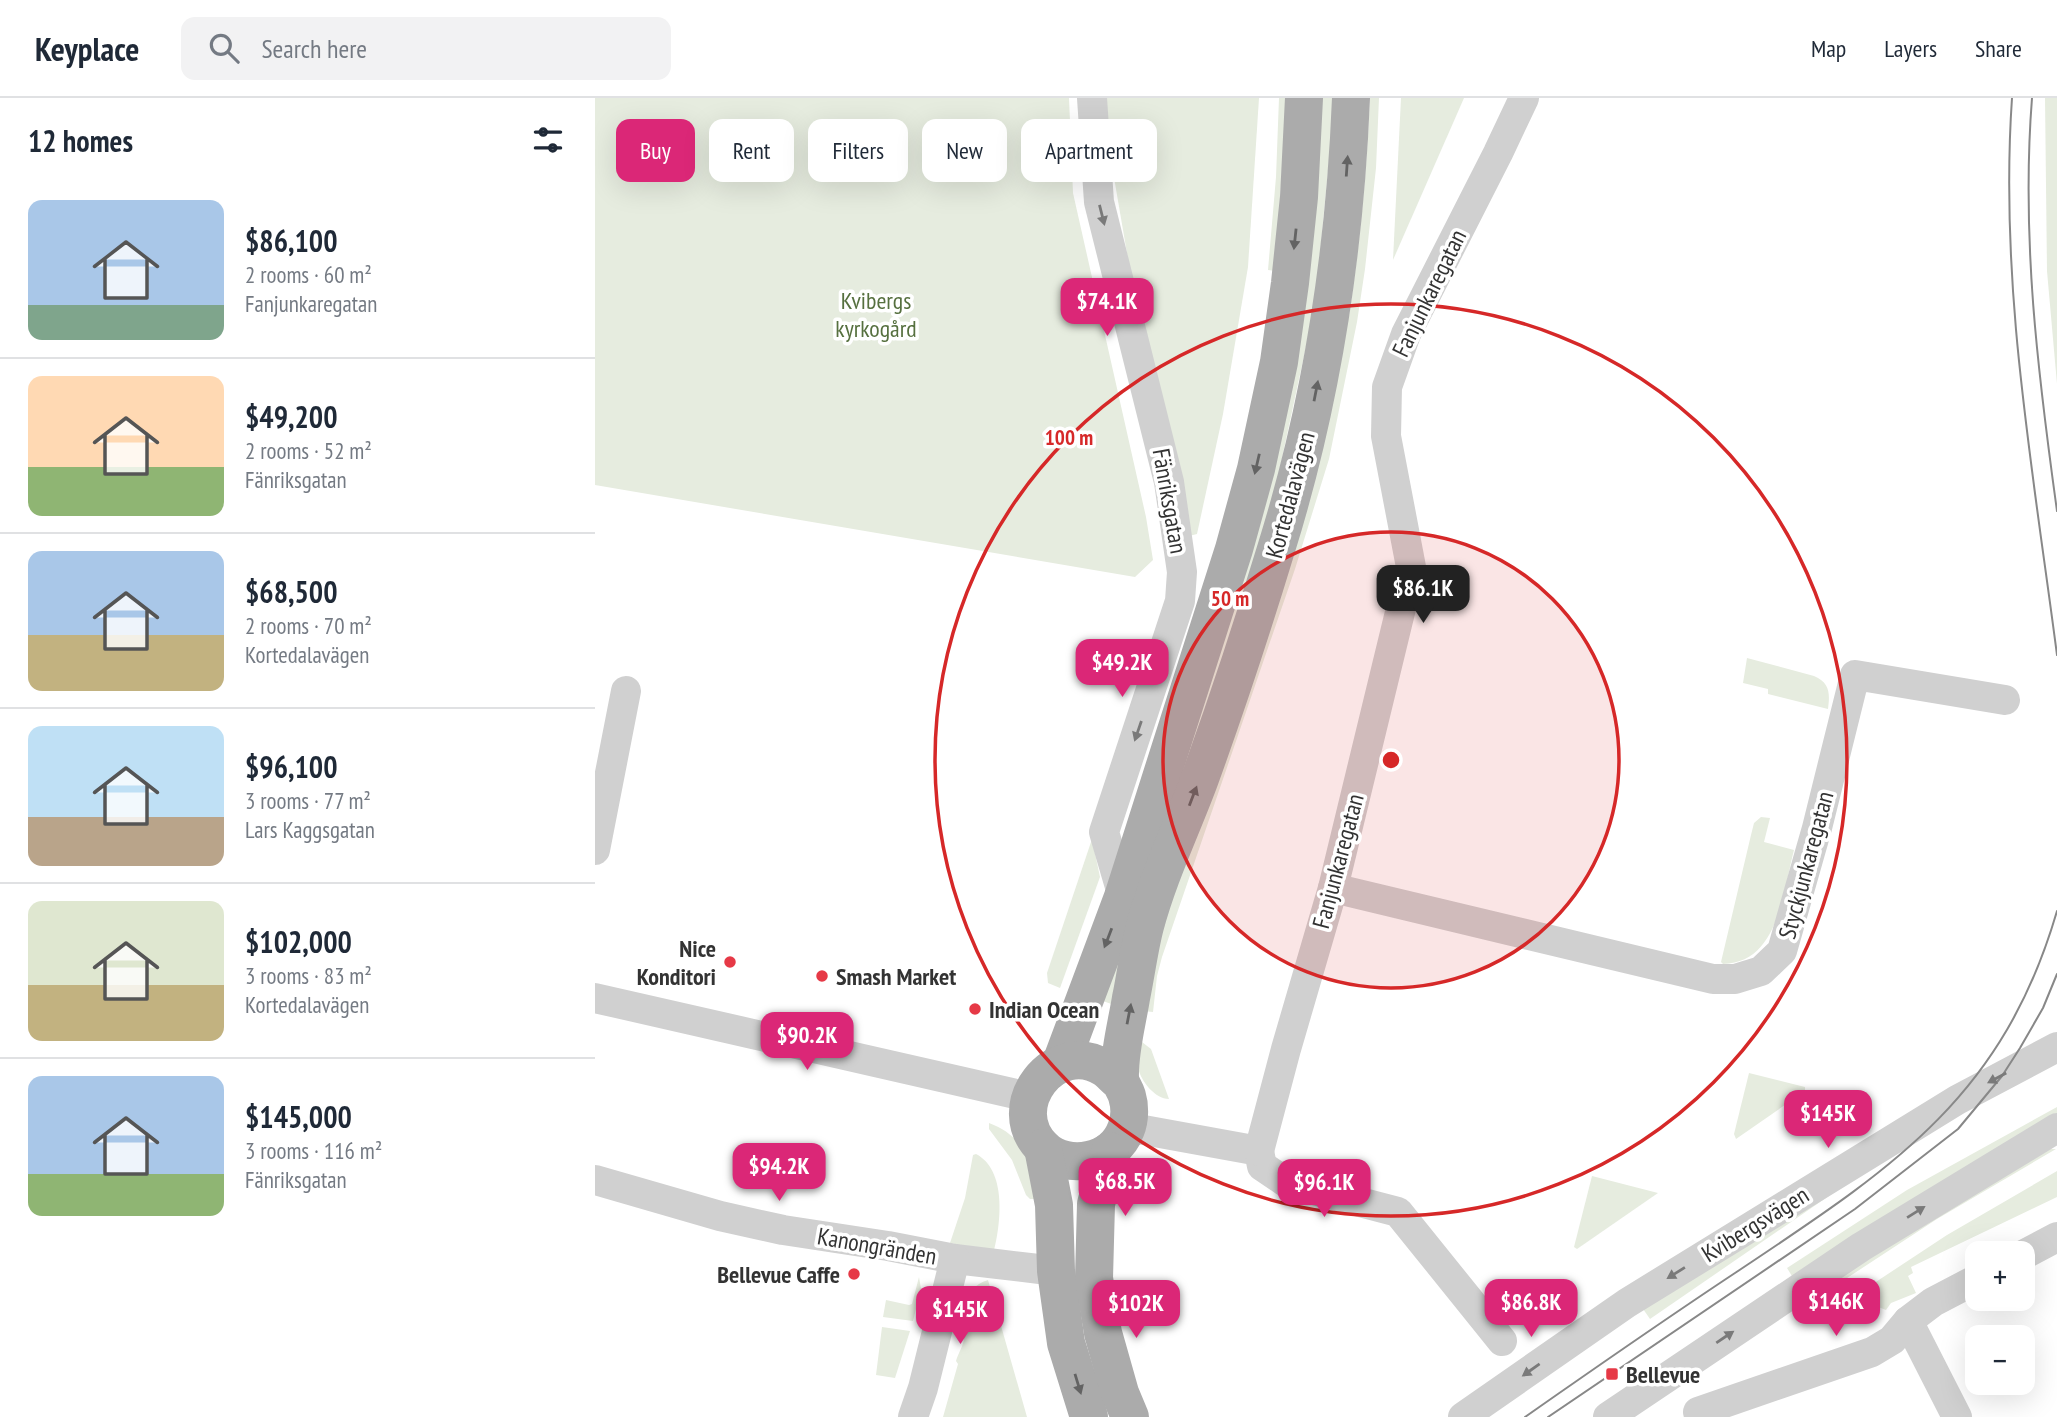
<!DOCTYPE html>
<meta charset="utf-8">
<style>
:root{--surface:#fff;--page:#f2f2f3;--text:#1f2937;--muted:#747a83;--line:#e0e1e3;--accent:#db2777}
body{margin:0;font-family:"PT Sans Narrow",sans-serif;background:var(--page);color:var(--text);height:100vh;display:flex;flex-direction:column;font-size:26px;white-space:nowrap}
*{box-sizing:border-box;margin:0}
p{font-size:23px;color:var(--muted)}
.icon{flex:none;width:38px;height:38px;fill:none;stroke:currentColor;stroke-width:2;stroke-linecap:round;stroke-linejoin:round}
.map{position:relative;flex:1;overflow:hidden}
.sheet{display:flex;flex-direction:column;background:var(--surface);width:595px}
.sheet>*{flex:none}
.banner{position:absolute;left:21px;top:21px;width:665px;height:63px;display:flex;gap:14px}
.tools{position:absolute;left:1370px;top:1143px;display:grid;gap:14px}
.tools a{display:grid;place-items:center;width:70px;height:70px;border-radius:14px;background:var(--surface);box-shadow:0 7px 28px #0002;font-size:35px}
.price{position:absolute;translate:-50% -60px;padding:0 16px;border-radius:14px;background:var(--accent);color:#fff;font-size:23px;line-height:46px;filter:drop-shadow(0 2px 4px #0008)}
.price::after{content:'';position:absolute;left:50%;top:42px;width:21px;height:16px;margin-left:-10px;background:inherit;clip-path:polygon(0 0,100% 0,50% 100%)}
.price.current{background:#222;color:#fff}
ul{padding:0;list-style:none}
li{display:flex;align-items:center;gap:21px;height:175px;padding:0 28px}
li+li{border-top:2px solid var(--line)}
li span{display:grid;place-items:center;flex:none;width:196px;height:140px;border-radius:14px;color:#555}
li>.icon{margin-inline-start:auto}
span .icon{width:84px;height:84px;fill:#fffc;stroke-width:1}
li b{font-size:30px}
h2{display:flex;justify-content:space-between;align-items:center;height:84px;padding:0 28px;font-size:30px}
.pill{padding:0 24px;border-radius:14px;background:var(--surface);box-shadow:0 7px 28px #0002;font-size:24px;line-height:63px}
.pill.current{background:var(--accent);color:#fff}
header{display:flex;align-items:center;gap:42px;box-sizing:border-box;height:98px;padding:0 35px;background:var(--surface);border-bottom:2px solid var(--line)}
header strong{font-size:33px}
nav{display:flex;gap:38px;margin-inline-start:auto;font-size:24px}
.search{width:490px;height:63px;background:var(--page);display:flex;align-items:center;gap:18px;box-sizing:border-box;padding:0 24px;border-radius:14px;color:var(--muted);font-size:26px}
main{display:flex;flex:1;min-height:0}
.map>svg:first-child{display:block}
</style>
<header>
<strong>Keyplace</strong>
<div class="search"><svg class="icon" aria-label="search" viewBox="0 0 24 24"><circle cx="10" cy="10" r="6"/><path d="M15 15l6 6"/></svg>Search here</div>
<nav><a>Map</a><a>Layers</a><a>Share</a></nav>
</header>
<main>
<section class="sheet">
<h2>12 homes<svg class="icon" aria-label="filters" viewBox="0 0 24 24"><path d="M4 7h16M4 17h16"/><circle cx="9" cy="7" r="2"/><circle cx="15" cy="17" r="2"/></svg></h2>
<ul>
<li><span style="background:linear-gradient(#a9c7e8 75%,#7fa58c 0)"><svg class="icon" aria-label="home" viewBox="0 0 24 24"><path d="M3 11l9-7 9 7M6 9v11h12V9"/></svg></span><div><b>$86,100</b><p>2 rooms · 60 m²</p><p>Fanjunkaregatan</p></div></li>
<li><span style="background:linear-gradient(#ffd9b3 65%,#8fb573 0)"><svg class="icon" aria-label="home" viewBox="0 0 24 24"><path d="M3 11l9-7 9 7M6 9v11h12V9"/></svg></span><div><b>$49,200</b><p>2 rooms · 52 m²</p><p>Fänriksgatan</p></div></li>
<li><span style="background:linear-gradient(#a9c7e8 60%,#c2b280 0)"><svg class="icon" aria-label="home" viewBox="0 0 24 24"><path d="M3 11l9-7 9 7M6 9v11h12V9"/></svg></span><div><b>$68,500</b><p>2 rooms · 70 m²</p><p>Kortedalavägen</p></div></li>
<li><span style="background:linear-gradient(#bfe0f5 65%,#b9a48a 0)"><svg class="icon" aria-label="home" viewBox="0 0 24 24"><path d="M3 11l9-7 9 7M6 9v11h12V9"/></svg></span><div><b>$96,100</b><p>3 rooms · 77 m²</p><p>Lars Kaggsgatan</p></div></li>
<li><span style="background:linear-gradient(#dfe7d0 60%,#c2b280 0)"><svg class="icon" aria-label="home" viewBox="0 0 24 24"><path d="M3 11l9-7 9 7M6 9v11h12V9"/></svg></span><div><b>$102,000</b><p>3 rooms · 83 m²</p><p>Kortedalavägen</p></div></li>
<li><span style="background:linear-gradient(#a9c7e8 70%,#8fb573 0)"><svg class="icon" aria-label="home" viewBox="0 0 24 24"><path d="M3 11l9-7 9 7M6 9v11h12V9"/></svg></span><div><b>$145,000</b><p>3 rooms · 116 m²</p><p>Fänriksgatan</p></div></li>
</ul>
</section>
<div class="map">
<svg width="1462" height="1319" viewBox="0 0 1462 1319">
<rect width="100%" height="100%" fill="#fff"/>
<g fill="#e6ecdf">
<path d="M0,0H474L478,95L551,419L558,462L540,479L0,387Z"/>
<path d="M508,0H664L653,169L628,316L602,436L594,438L534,167L509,21Z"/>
<path d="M684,0H692L680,173L673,172L681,79Z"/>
<path d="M727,0H740L720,207L676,411L525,909L505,902L553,767Z"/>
<path d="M775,0H784L781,70L770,171L762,224L734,361L700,471L567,859L562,878L558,914L548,913L562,833L754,218C765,145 772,73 775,0Z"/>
<path d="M806,0H869L798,162Z"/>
<path d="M1450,0H1462V286L1452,173Z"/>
<path d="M1152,560L1219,578C1235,585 1235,595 1233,611L1173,596V591L1148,585Z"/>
<path d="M1166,719L1175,720L1169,744L1199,752C1188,793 1184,865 1128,866L1126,864L1156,737L1159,725Z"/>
<path d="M497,741L505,779L465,890L453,885L452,875Z"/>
<path d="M543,941L556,951L574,1001C560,1001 546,983 543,970C541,961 543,950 543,941Z"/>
<path d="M1154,975L1210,989V993L1141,1041L1139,1036Z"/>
<path d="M1462,1009V1020L1200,1183L1192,1170L1312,1092Z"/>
<path d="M394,1025C432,1039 435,1067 448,1101H435L431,1097L417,1062L394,1031Z"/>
<path d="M1453,1051H1461L1342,1121L1220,1201H1212L1213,1196Z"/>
<path d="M381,1056C412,1072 406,1125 399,1153L355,1145L370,1100L378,1057Z"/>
<path d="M548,1069L555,1068L559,1071C547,1092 546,1097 521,1103L523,1085L534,1075Z"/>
<path d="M1462,1073V1099L1316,1169L1318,1175L1313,1178L1321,1195L1296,1205L1291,1212L1258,1199L1352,1137Z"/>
<path d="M997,1078L1063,1095L982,1151L979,1149Z"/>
<path d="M1257,1082L1055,1221L1046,1208Z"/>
<path d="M324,1179L326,1191L318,1223L288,1219L291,1202L314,1207L317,1206Z"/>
<path d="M393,1182L432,1319H348L363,1266L361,1263C363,1256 368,1248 369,1241C372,1218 365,1190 393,1182Z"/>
<path d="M287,1229L315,1233L300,1280L281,1277Z"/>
</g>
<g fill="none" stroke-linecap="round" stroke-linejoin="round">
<g stroke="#d0d0d0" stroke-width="30">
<path d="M497,0L504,104L574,384L587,474L585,503L509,734L528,799"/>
<path d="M0,752L31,593"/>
<path d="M738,790L1118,881H1140L1166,873L1187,853L1222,730L1260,577L1410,602"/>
<path d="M0,900L434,999"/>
<path d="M532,1029L664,1053L667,1068L692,1085L803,1114L907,1243"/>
<path d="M664,1053L691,951L738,790L816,469L791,338L792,289L811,236L903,55L929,0"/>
<path d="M0,1082L125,1118L188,1132L293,1148L360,1161L461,1173"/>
<path d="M1428,1157L1462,1139"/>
<path d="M1313,1223L1362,1319"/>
<path d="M1103,1314L1277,1254L1297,1242L1313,1223L1338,1204L1382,1181"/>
<path d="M318,1319L328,1290L360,1161"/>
<path d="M868,1319L1032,1205L1362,1002L1462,949"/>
<path d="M1013,1319L1266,1149L1462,1030"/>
</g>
<g stroke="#ababab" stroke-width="38">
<path d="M466,965L528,799L639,451L661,371L684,264L695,185L704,99L709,0"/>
<path d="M524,983C519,979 514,973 509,970C460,939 406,1009 448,1050C473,1074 519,1064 531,1031C535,1021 535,1008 532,998C530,991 525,986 525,980C524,954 532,925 536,900C541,876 544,851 550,828C563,779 586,731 604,683C632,606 658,527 682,448C727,303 750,152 756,0"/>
<path d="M448,1050L459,1107L461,1173L471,1245L494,1319"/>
<path d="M515,1053L501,1106L499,1180L508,1235L525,1295L535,1319"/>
</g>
<g stroke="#888" stroke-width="2">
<path d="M1417,0C1404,187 1438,372 1462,557"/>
<path d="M1437,0C1426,139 1443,276 1462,413"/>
<path d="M930,1319C1000,1270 1069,1222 1140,1175C1294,1072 1407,1002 1462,813"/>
<path d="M953,1319L1260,1111L1363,1031L1407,978L1425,950L1448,910L1462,876"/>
</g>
</g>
<defs><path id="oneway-solid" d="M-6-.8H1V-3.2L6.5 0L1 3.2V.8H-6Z" transform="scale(1.75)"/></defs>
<g fill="#636363">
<use href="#oneway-solid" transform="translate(752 68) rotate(-86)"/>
<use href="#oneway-solid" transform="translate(700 141) rotate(96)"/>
<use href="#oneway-solid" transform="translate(721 293) rotate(-79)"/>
<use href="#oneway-solid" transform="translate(662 366) rotate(103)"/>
<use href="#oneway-solid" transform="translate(598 698) rotate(-69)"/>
<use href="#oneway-solid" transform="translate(513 840) rotate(111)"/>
<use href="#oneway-solid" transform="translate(534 916) rotate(-79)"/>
<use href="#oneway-solid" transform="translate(483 1286) rotate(73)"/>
</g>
<g fill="#7a7a7a">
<use href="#oneway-solid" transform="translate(507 117) rotate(76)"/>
<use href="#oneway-solid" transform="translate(543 633) rotate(109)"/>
<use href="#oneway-solid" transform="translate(1402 980) rotate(152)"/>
<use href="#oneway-solid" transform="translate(1321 1114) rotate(-32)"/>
<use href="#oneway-solid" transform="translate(1081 1175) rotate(148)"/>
<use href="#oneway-solid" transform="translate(1130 1239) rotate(-34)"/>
<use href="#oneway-solid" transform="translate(936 1272) rotate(145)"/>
</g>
<circle cx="796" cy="662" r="228" fill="#d62828" fill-opacity=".12"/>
<g fill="none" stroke="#d62828" stroke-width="3.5">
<circle cx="796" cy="662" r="228"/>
<circle cx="796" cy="662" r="456"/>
</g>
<g fill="#e63946" stroke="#fff" stroke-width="2.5">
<circle cx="135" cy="864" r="7"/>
<circle cx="227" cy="878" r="7"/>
<circle cx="380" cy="911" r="7"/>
<circle cx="259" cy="1176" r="7"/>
<rect x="1010" y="1269" width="14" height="14" rx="3.5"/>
</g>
<g text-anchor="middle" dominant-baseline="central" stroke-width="7" stroke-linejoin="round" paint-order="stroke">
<g font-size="24" fill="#333" stroke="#fff">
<text transform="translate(834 195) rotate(-64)">Fanjunkaregatan</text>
<text transform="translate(695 397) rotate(-75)">Kortedalavägen</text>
<text transform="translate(575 403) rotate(80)">Fänriksgatan</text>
<text transform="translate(743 763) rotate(-75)">Fanjunkaregatan</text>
<text transform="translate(1211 767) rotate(-75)">Styckjunkaregatan</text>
<text transform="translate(1160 1126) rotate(-32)">Kvibergsvägen</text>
<text transform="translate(282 1148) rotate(10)">Kanongränden</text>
</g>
<g font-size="24" fill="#56703f" stroke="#fff">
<text x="281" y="202">Kvibergs<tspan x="281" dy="28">kyrkogård</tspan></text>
</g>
<g font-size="24" font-weight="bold" fill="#333" stroke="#fff" text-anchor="start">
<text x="121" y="850" text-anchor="end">Nice<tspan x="121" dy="28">Konditori</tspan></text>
<text x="241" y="878">Smash Market</text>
<text x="394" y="911">Indian Ocean</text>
<text x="245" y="1176" text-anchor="end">Bellevue Caffe</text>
<text x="1031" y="1276">Bellevue</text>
</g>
</g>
<circle cx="796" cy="662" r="10" fill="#d62828" stroke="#fff" stroke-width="3.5"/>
<g font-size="21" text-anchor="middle" font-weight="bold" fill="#d62828" stroke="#fff" stroke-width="7" stroke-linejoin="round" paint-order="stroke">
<text x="474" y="347">100 m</text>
<text x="635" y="508">50 m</text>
</g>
</svg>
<div class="tools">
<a>+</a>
<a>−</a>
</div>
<b class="price" style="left:512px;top:240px">$74.1K</b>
<b class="price current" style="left:828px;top:527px">$86.1K</b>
<b class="price" style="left:527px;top:601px">$49.2K</b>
<b class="price" style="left:212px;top:974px">$90.2K</b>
<b class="price" style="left:1233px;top:1052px">$145K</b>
<b class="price" style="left:184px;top:1105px">$94.2K</b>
<b class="price" style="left:530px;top:1120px">$68.5K</b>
<b class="price" style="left:729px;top:1121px">$96.1K</b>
<b class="price" style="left:1241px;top:1240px">$146K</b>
<b class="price" style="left:936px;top:1241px">$86.8K</b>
<b class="price" style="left:541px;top:1242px">$102K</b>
<b class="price" style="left:365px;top:1248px">$145K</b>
<div class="banner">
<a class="pill current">Buy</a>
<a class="pill">Rent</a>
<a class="pill">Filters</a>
<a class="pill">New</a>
<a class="pill">Apartment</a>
</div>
</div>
</main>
